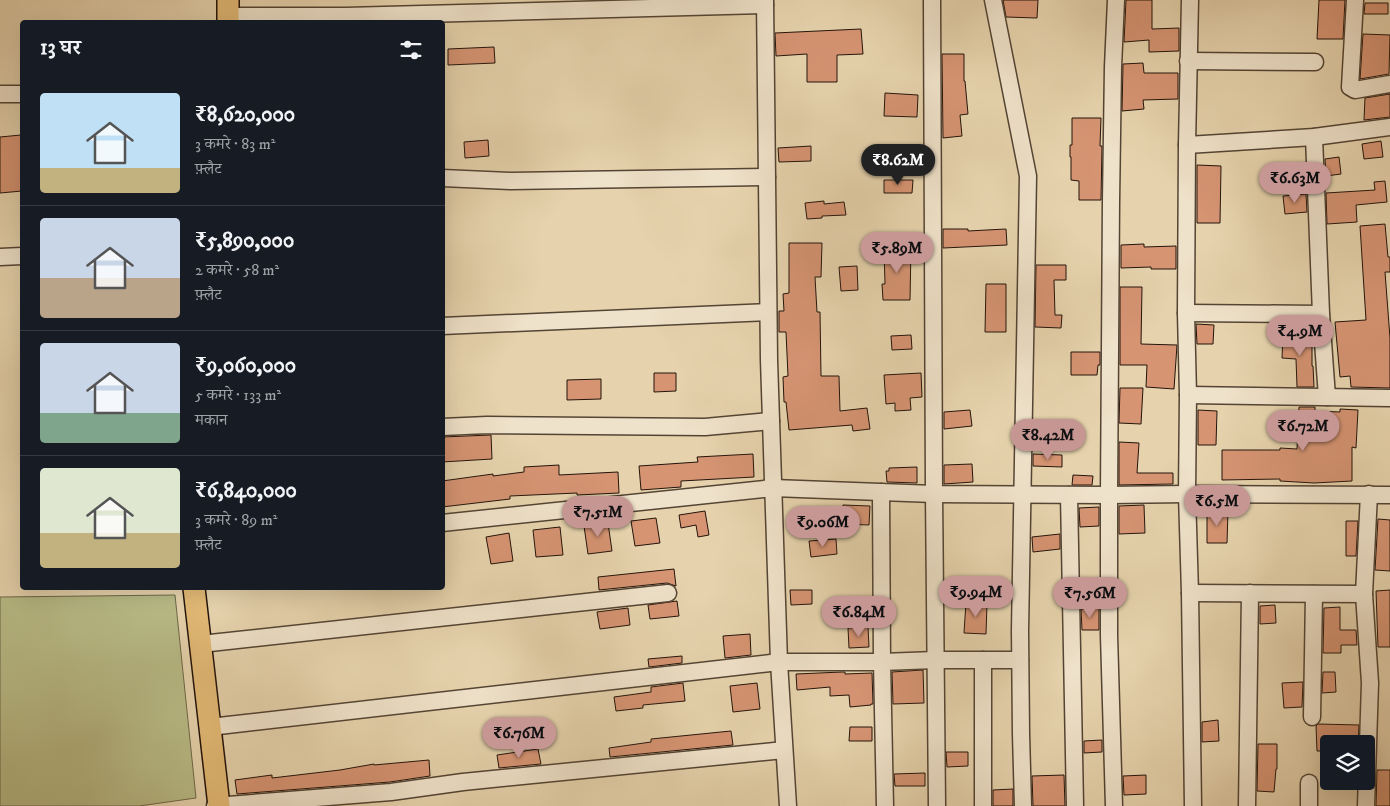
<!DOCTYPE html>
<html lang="hi">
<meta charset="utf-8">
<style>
:root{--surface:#171b24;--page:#242831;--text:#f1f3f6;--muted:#9ea1a6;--line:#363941;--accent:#c59692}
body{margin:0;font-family:"IM FELL DW Pica","Noto Serif Devanagari",serif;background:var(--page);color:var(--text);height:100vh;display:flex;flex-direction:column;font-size:19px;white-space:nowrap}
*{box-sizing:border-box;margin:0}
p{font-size:16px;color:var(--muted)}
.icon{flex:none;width:28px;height:28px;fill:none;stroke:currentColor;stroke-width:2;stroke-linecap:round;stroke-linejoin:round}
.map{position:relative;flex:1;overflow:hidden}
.sheet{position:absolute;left:20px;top:20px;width:425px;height:570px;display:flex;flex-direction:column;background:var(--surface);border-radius:5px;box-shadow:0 5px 20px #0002}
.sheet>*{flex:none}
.controls{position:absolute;left:1320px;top:735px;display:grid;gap:10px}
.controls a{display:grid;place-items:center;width:55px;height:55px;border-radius:5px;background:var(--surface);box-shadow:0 5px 20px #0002;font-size:25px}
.price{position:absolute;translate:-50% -42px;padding:0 11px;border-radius:18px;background:var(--accent);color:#111;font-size:16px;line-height:32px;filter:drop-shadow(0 1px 2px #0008)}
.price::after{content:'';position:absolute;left:50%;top:30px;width:15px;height:11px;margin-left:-8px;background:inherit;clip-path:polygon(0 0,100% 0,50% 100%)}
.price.on{background:#222;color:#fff}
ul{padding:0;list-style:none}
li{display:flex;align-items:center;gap:15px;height:125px;padding:0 20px}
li+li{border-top:1px solid var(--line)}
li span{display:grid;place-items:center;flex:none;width:140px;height:100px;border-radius:5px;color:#555}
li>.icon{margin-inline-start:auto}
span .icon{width:60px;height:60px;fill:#fffc;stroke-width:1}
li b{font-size:21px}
h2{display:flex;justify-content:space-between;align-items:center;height:60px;padding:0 20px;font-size:21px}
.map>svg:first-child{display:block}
</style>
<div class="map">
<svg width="1390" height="806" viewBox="0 0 1390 806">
<rect width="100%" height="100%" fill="#e6d3ad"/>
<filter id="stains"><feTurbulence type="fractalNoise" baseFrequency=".004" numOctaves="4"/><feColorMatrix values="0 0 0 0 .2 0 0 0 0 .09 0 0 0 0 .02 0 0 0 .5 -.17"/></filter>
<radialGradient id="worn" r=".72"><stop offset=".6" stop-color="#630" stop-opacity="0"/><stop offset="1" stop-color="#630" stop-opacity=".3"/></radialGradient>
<path fill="#b8bb87" stroke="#6e6849" d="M175,595L196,798L139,806H0V597Z"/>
<g fill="#d69473" stroke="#23140b">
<path d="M1003,0H1038L1037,18L1006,17Z"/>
<path d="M1126,0H1152V29L1179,28V51L1149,52V40L1124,42Z"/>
<path d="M1319,0H1345L1343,39H1317Z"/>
<path d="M1365,3H1388V14H1364Z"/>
<path d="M861,29L863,54L837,55V82H807V54L776,56L775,33Z"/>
<path d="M1363,34L1390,35L1389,74L1360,79Z"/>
<path d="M494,47L495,63L448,65V49Z"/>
<path d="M942,54H964V81H965L968,114L960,115L962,136L943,138Z"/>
<path d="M1143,63L1144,73H1178V99L1143,100L1144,109L1122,111L1123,64Z"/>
<path d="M885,93L918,95L917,117L884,116Z"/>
<path d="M1390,94V117L1364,120L1365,98Z"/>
<path d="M1072,118H1101L1100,146H1102L1101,200H1079V181L1071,180V157H1070V145H1072Z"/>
<path d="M21,135L22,157V191L0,193V137Z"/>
<path d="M488,140L489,156L465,158L464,142Z"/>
<path d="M1381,141L1383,157L1364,159L1362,144Z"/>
<path d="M811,146V161L779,162L778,148Z"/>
<path d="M1339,157L1341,174L1326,176L1325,159Z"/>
<path d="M1197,165L1221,166L1220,223H1197Z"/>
<path d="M884,180H913L912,193H884Z"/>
<path d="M1385,181L1387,202L1356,205L1357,222L1327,224L1326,193L1375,190L1374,182Z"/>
<path d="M1306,194L1307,212L1285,214L1283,196Z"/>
<path d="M824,201V204L844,202L846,215L822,216V218L807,219L805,203Z"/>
<path d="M1385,224L1388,257H1390V272H1385L1390,338V388L1351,387L1350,376L1340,377L1335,322L1366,320L1360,226Z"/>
<path d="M943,229H968V231L1006,229L1007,245L943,248Z"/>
<path d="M789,243H822L821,277H815L817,312H820L821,376H839L840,411L867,408L870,429L853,431L852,425L789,430L786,402H784L783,377L788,376L786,332H779V311H784L783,294L789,293Z"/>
<path d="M1144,244V247L1176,246V269H1151V267L1121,268V245Z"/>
<path d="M911,248L910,300H883L882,284H885L884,249Z"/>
<path d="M1036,265H1066V280H1054L1055,315H1062L1061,328L1035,327Z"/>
<path d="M857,266L858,290L841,291L839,267Z"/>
<path d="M986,284H1006V332H985Z"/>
<path d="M1120,287H1142L1141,344L1177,345L1174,389L1146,387L1147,365H1120Z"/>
<path d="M1196,324L1214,325L1213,344H1197Z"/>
<path d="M1283,334L1312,335V366H1313L1314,387H1297L1296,359L1282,358Z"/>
<path d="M911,335L912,349L892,350L891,336Z"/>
<path d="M1071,352H1100V365H1098L1097,375H1071Z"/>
<path d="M654,373H676V391L654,392Z"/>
<path d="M921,373L922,397L910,398L911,410L895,411V403L886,404L884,375Z"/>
<path d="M601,379V399L567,400V380Z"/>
<path d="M1120,388H1143L1141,424L1119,423Z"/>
<path d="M1299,407H1315V411L1340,412V409L1358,410L1356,448L1352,447V481L1314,483L1280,481V479L1222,480V450H1280V448L1297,449Z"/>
<path d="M970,410L972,426L944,429V412Z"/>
<path d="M1198,410L1217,411L1216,445H1198Z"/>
<path d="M491,435L492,459L442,462V437Z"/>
<path d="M1119,442L1139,443L1137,473H1173V484L1119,485Z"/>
<path d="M753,454L754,477L681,481V487L641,490L639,466L698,462L697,457Z"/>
<path d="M1033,454L1062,455V467L1033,466Z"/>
<path d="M972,464L973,482L944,484V465Z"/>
<path d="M559,465V475L618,472L619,493L577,495V493L510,496V499L442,507V481L493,474V476L524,472V467Z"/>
<path d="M917,467V483L887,482L886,471H889V468Z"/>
<path d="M1073,475L1093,476L1092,485H1072Z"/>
<path d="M843,505L870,506L869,525L842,524Z"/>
<path d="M1144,505L1145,533L1119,534V506Z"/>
<path d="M1099,507V526L1080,527L1079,508Z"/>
<path d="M705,511L709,535L698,537L696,525L681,528L679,515Z"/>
<path d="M1207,511H1228L1227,543H1207Z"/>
<path d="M656,518L660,543L635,546L631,521Z"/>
<path d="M1378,519L1390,520V571L1375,570Z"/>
<path d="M1346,521H1358L1356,556H1346Z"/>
<path d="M608,523L612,551L588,554L584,526Z"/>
<path d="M560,527L563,555L536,557L533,530Z"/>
<path d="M509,533L513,561L491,564L486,537Z"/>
<path d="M1060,534V549L1033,552L1032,537Z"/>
<path d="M836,539L837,554L811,557L809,541Z"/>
<path d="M674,569L676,586L667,583L599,590L598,577Z"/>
<path d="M790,590H812V604L791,605Z"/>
<path d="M1390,590V647H1378L1376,591Z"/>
<path d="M677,601L679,616L650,619L648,605Z"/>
<path d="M966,602L987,604L986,634L964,633Z"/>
<path d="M1275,605L1276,623L1260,624V606Z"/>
<path d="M1340,607V630H1356L1357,645H1341V653H1323L1324,608Z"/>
<path d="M628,608L630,625L600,629L597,612Z"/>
<path d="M1099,608V630H1082L1081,609Z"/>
<path d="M868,627L869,647L849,648L848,628Z"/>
<path d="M750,634L751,655L725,658L723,636Z"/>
<path d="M682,656V663L649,667L648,659Z"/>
<path d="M923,670L924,703L893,704L892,672Z"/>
<path d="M842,672H845V674L872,673L873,704H871V705L850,707L849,695L830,696V687L797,690L796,674Z"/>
<path d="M1323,672H1335L1336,692L1322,693Z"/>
<path d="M1303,682L1302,707L1284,708L1282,683Z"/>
<path d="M683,683L685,701L643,705V708L616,711L614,697L651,692V687Z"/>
<path d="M757,683L760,709L733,712L730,686Z"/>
<path d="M1218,720L1219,741L1202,742V722Z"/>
<path d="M1318,724L1359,725L1358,744H1329V751H1317L1316,726Z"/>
<path d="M850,727H872V741H849Z"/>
<path d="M731,731L733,745L610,757L609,748L651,742V739Z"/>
<path d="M1102,740V752L1084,753V741Z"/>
<path d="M1258,744H1277V769H1276L1274,792L1257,791Z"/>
<path d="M538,749L541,764L499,768L497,755Z"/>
<path d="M946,752H968V766L947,767Z"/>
<path d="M429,760L430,776L390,782L237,794L235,780L272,775V778L340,770L374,764V765Z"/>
<path d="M1377,770H1390V806H1376Z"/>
<path d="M925,773V786H895L894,774Z"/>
<path d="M1064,775L1065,806H1033L1032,776Z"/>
<path d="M1146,775V794L1124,795L1123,776Z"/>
<path d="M1013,789V806H993V790Z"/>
</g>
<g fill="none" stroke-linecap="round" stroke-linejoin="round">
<defs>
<g id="minor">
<path d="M765,0L769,360L779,662L788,806"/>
<path d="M932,0L934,494L937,806"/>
<path d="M993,0L1028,176L1020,631L1021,734L1023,806"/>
<path d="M1190,0L1187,145L1186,313L1188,395L1187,494L1190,593L1193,806"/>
<path d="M1355,0L1350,87L1355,90L1390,84"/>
<path d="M228,16H345L765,5"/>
<path d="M1188,61L1315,62"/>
<path d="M0,94H22"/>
<path d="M1314,137L1321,314L1327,397"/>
<path d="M1187,145L1314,137L1390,127"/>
<path d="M442,178L511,181L767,177"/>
<path d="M0,257L22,256"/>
<path d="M1186,313L1321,314"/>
<path d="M442,326L768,312"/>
<path d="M1188,395L1390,398"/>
<path d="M442,427L487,425L705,427L771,421"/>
<path d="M881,492L882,662L885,806"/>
<path d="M1069,495L1075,806"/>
<path d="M442,523L773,488L934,494L1109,495L1187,494L1390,495"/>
<path d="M1190,593L1364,594"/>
<path d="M201,644L668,593"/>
<path d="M1312,717L1314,594"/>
<path d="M210,727L779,662H882L935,660H1020"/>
<path d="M215,806L391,792L463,782L784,750"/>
<path d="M983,806V660"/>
<path d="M1114,806L1109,635V495L1111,201L1113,67L1116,0"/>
<path d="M1247,806L1250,593"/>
<path d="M1309,806V783"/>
<path d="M1366,806L1370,683L1364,594L1369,494"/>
</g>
<g id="major">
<path d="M228,22V0"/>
<path d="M194,588L219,806"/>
</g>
</defs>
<use href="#minor" stroke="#544434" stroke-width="19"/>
<use href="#major" stroke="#23140b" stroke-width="24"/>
<use href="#minor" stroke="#efe2ca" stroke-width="16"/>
<use href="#major" stroke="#e3ba76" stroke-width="21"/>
</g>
<rect width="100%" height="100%" filter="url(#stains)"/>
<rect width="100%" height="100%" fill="url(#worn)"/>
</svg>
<div class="controls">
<a><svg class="icon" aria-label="layers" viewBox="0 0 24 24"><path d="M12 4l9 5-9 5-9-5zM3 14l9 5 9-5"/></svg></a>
</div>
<b class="price on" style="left:898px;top:186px">₹8.62M</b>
<b class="price" style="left:1295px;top:204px">₹6.63M</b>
<b class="price" style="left:897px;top:274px">₹5.89M</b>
<b class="price" style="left:1300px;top:357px">₹4.9M</b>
<b class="price" style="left:1303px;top:452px">₹6.72M</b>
<b class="price" style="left:1048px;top:461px">₹8.42M</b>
<b class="price" style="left:1217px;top:527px">₹6.5M</b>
<b class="price" style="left:598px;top:538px">₹7.51M</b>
<b class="price" style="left:823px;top:548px">₹9.06M</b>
<b class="price" style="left:976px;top:618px">₹9.94M</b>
<b class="price" style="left:1090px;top:619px">₹7.56M</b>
<b class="price" style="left:859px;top:638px">₹6.84M</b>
<b class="price" style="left:519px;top:759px">₹6.76M</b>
<section class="sheet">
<h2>13 घर<svg class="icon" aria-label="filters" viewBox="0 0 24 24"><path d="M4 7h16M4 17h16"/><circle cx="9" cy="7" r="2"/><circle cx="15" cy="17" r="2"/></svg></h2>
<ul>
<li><span style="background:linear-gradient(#bfe0f5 75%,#c2b280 0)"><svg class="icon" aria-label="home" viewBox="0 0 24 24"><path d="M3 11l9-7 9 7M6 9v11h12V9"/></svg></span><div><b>₹8,620,000</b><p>3 कमरे · 83 m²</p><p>फ़्लैट</p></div></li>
<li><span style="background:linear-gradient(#c9d6e8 60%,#b9a48a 0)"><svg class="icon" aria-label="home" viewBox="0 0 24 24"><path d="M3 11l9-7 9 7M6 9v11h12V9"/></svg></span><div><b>₹5,890,000</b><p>2 कमरे · 58 m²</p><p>फ़्लैट</p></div></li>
<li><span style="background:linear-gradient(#c9d6e8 70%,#7fa58c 0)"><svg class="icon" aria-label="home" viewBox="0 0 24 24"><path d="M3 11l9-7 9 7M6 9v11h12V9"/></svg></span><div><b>₹9,060,000</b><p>5 कमरे · 133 m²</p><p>मकान</p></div></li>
<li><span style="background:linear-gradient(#dfe7d0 65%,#c2b280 0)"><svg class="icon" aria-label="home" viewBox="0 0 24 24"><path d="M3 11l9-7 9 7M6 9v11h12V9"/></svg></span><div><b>₹6,840,000</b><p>3 कमरे · 89 m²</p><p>फ़्लैट</p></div></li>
</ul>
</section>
</div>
